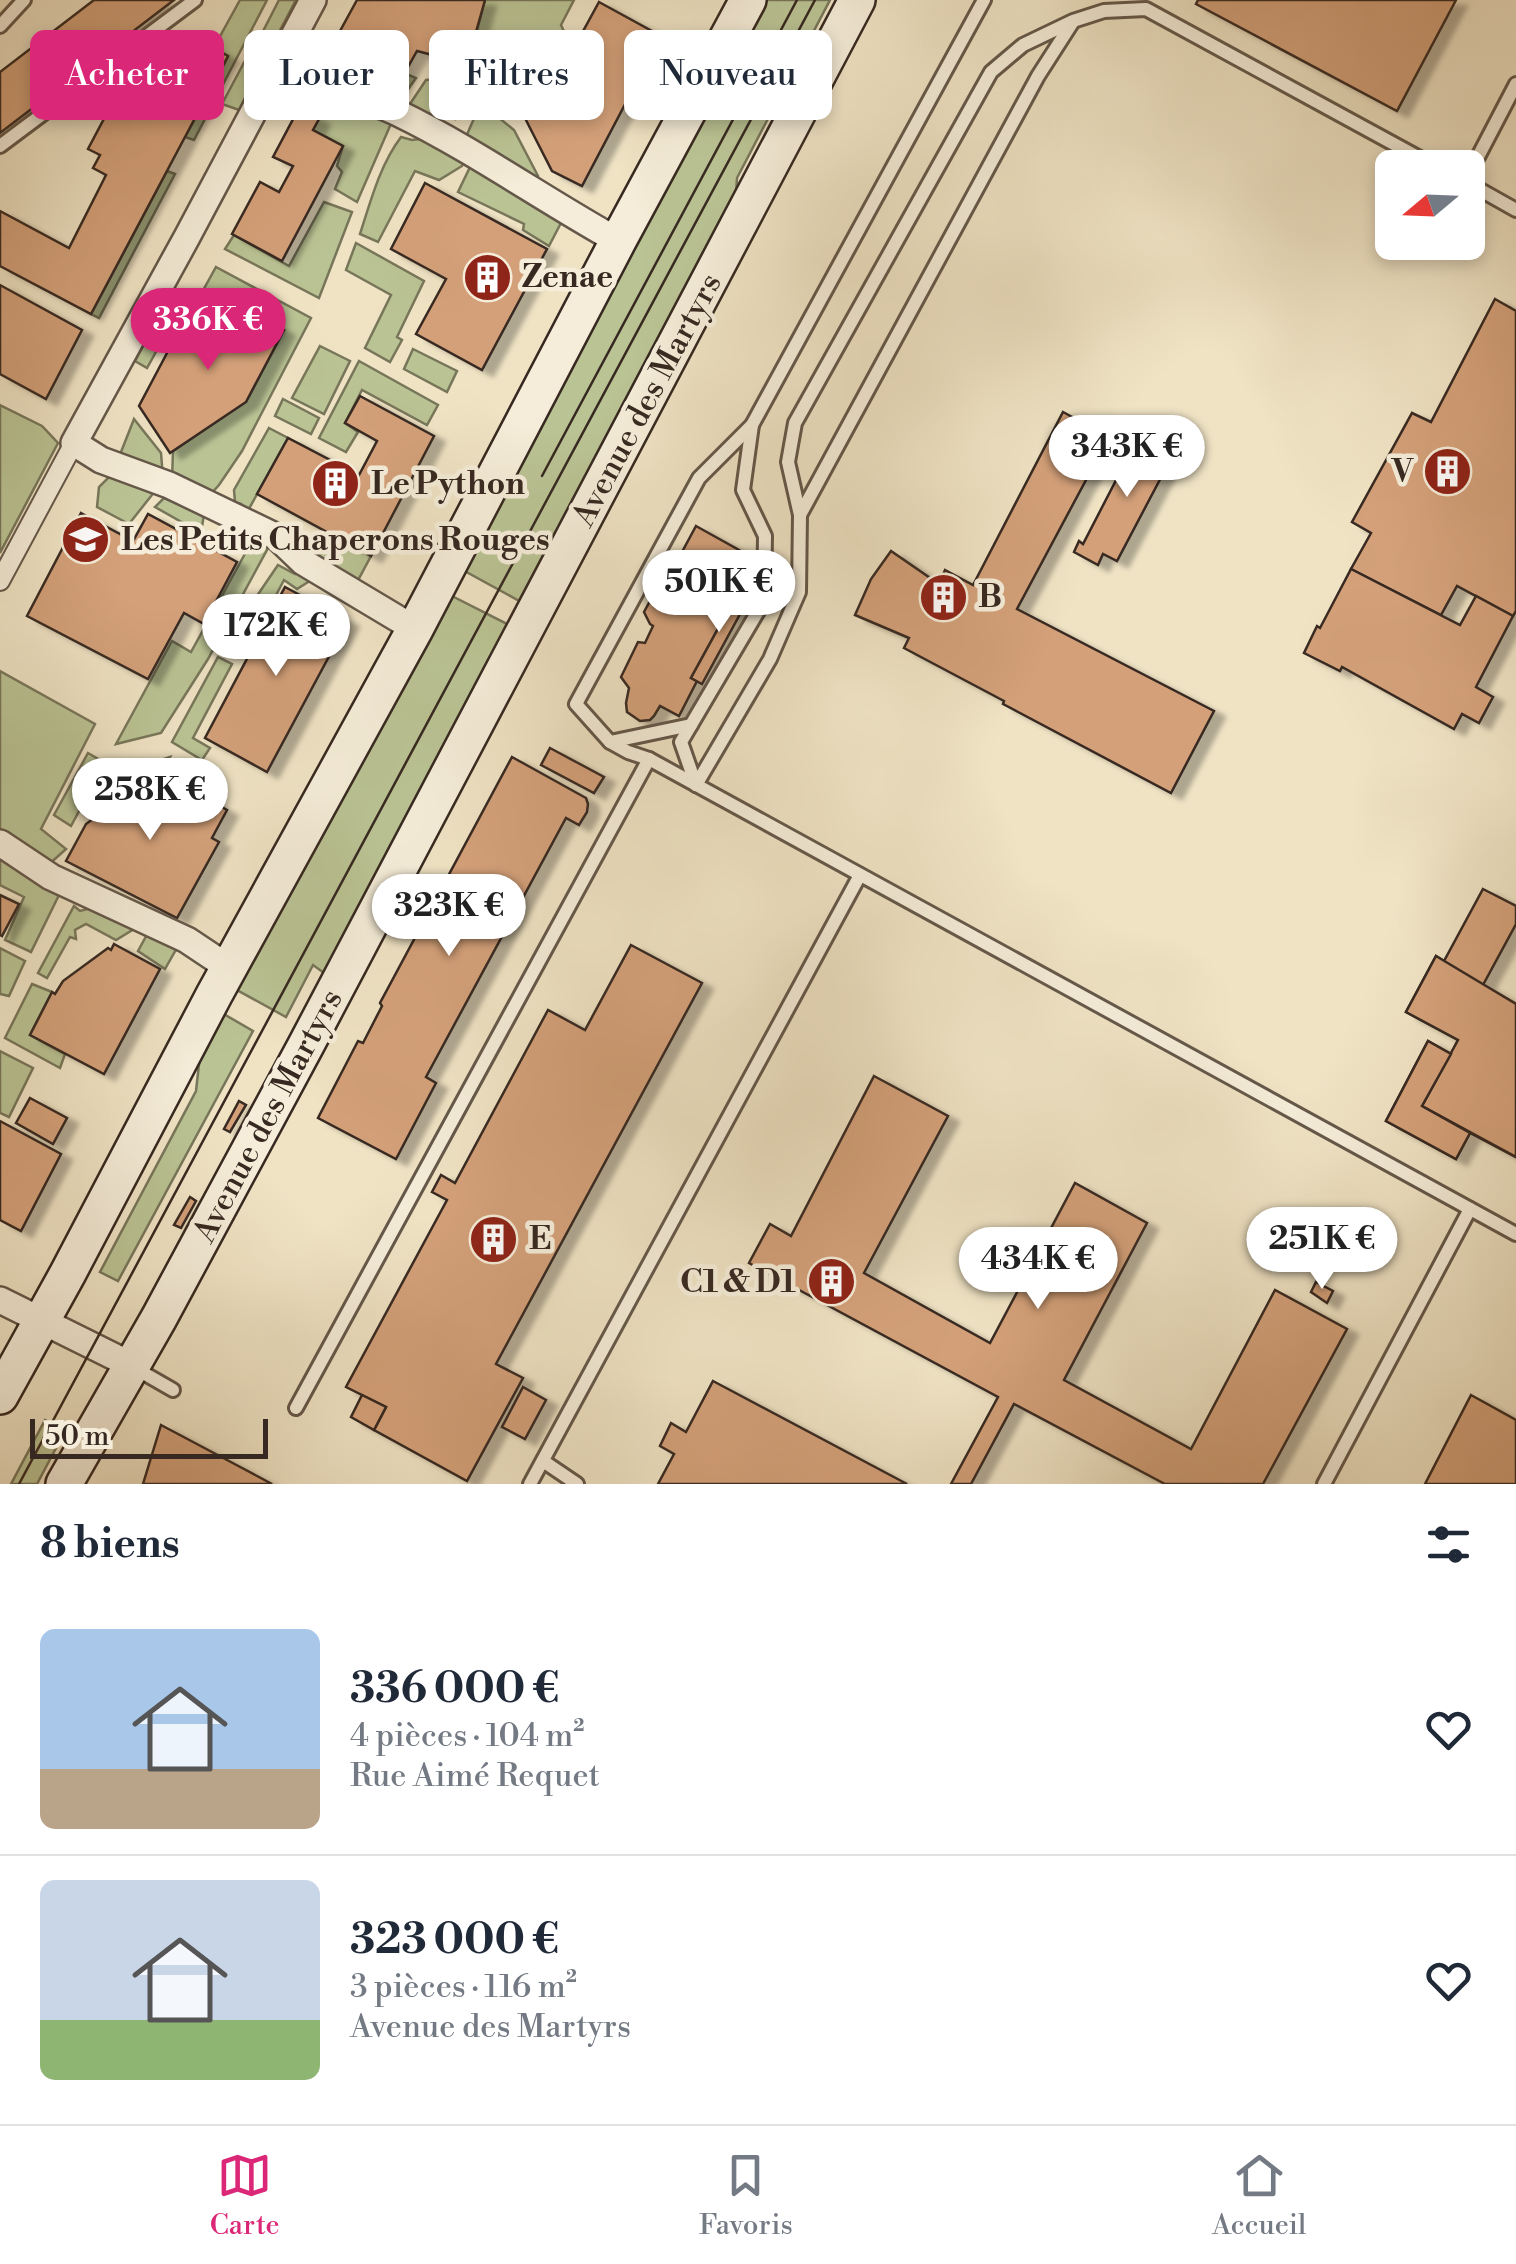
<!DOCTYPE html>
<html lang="fr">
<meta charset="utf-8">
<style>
:root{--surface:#fff;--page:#f6f6f7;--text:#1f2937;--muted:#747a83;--line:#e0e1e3;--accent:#db2777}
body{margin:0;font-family:"Libre Bodoni",serif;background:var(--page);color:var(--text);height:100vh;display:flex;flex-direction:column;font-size:38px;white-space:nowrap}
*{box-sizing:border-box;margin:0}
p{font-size:32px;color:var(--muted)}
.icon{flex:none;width:55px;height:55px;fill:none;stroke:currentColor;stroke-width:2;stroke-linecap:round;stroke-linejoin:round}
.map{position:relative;height:1484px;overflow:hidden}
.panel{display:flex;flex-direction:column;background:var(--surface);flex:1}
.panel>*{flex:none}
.top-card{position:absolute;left:30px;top:30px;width:1000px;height:90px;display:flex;gap:20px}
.needle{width:65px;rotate:251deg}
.tools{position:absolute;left:1375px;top:150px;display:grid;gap:20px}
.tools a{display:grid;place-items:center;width:110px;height:110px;border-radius:15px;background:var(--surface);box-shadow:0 5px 15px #0003;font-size:50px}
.scale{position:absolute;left:30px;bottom:25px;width:238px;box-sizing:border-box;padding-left:10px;border:5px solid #372921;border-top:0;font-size:28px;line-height:35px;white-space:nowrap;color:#372921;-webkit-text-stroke:8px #f5edd9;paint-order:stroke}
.price{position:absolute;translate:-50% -85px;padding:0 22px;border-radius:35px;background:#fff;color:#222;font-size:32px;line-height:65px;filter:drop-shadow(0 2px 5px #0008)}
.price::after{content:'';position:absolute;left:50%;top:60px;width:30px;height:22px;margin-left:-15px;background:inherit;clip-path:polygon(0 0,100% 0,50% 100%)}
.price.selected{background:var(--accent);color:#fff}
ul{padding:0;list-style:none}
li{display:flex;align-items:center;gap:30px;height:250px;padding:0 40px}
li+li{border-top:2px solid var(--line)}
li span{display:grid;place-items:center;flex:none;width:280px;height:200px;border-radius:15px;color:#555}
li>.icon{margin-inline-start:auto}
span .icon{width:120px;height:120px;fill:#fffc;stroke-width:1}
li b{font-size:42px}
h2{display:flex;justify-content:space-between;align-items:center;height:120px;padding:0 40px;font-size:42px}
.tag{padding:0 35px;border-radius:15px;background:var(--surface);box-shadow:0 5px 15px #0003;font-size:35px;line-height:90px}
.tag.selected{background:var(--accent);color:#fff}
.dock{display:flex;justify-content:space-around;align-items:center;height:140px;border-top:2px solid var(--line);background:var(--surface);font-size:28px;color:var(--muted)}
.dock a{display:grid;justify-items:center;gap:5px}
.dock .selected{color:var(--accent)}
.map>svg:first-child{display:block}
</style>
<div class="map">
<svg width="1516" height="1484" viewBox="0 0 1516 1484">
<defs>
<filter id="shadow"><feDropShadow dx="11" dy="6" stdDeviation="2.5" flood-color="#0004"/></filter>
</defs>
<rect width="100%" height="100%" fill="#efe3c4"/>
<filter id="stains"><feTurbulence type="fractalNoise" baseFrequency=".002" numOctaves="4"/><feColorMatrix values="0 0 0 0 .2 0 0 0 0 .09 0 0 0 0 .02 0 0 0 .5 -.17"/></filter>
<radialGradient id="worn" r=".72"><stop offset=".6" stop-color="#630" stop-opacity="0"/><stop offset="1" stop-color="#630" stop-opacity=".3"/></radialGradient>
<g fill="#bac394" stroke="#78765a" stroke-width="2.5">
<path d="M240,0H267L194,140L185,137L228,57L213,49Z"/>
<path d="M279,0H296L269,51L257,43Z"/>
<path d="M485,0H574L561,25L568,40L520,64L534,91L516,101L520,111L492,103L457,74L460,62L468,65Z"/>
<path d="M767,0H830L737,178L735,210L523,603L461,569Z"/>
<path d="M328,53L395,90L404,73L416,78L397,105L314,72L321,58Z"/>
<path d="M248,55L262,63L239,110L222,104Z"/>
<path d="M450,78L466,102L455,119L438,110L431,123L408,107L426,80Z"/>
<path d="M308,90L393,119L357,202L335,189L342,172L337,166L343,146L313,130L319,118L299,108Z"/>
<path d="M493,113L514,130L538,176L533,180L465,139L476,114Z"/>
<path d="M401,137L412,140L428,138L464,160L462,166L439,180L415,171L378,242L360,234C371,200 380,165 401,137Z"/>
<path d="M471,165L563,219L549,246L523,230L524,224L458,192Z"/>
<path d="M167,171L175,174L99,318L91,314Z"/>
<path d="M324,202L352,212L319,298L225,249L234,235L289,266Z"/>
<path d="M356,243L424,281L397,337L402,340L390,362L365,348L391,295L346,270Z"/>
<path d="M216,267L311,318L242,451L219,485L208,497L172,481L173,451L246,402L284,330L229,301L185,323Z"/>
<path d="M168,300L182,305L147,368L135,361Z"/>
<path d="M320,346L350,361L324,414L292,398Z"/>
<path d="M413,349L457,371L447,392L404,369Z"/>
<path d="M359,361L438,405L427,425L362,390L345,423L358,432L346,452L319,438Z"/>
<path d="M283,399L319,418L311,434L275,416Z"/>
<path d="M0,405L42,426L58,443L0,553Z"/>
<path d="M134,419L161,453L163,478L119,457Z"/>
<path d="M269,428L288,438L245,516L239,512L241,504L235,502L234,490Z"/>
<path d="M112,474L155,491L129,524L97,507L99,487Z"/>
<path d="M164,498L204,514L201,533L155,507Z"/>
<path d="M324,530L371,556L356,584L308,557Z"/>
<path d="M252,541L268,548L208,659L161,733L116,744L172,641L191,652Z"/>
<path d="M278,565L295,574L303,569L316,577L297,589L284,580L258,629L252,627L238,653L223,646Z"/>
<path d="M448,594L511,626L324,973L313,965L286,1017L235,989Z"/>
<path d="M218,657L232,664L193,738L210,748L202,760L172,742Z"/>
<path d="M0,671L95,724L41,829L66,849L46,867L0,830Z"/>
<path d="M88,753L105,763L71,826L54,815Z"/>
<path d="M170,757L152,791L121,773Z"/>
<path d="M180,762L214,784L207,798L171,779Z"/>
<path d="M0,852L60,893L31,952L5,940L24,897L0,885Z"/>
<path d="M74,906L80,911L95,907L139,926L116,940L86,924L75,930L76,939L70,937L47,978L38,973Z"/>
<path d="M149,931L178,946L165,969L138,951Z"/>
<path d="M0,948L25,961L9,996L0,994Z"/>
<path d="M32,984L52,992L30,1035L65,1054L60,1068L5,1038Z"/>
<path d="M222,1013L253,1031L118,1281L100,1272L196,1091L200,1055Z"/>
<path d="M0,1051L33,1068L9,1117L0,1113Z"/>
<path d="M45,1420L65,1431L37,1484H11Z"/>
</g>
<g fill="#d3a079" stroke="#372921" stroke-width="2.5" filter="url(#shadow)">
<path d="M94,0H174L0,133V72Z"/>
<path d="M357,0H485L467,64L417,51L395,90L328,53Z"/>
<path d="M1198,0H1456L1397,111L1196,4Z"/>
<path d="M599,2L661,36L582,186L552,171L529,126L521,110L539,101L520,64L582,33Z"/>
<path d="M185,32L228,56L91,314L0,266V211L69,248L106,175L93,168L100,155L88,149L124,81L137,89L145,76L157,83Z"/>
<path d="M299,108L319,119L313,130L343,146L282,261L232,234L260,182L279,192L293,166L273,157Z"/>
<path d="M425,183L547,249L482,370L416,334L446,279L391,249Z"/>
<path d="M0,285L82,330L46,399L0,374Z"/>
<path d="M1495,299L1516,311V611L1513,616L1457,586L1441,615L1351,569L1371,533L1352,522L1412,413L1431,422Z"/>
<path d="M229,301L284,330L246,402L170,453L139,406L176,336Z"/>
<path d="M360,396L434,436L371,556L257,494L288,438L359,475L377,441L345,423Z"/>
<path d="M1063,412L1109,437L1017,609L1214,711L1171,793L1003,704L1004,701L904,648L909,638L855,615L871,579L891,551L939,584L945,570L973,585Z"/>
<path d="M1141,432L1175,451L1117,561L1103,554L1098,565L1074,552L1079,541L1083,544Z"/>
<path d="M81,513L133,541L148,514L237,562L204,624L184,613L148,679L27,616Z"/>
<path d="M696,526L739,550L718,588L714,586L710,592L732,603L691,678L697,681L679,716L660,706L654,716L650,720L640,721L627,712L626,703L629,688L621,677L638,642L645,643L653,626L650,624L644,612L656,590L660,593Z"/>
<path d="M1351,569L1460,625L1476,596L1513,616L1476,687L1493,697L1479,723L1462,714L1454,729L1342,667L1340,671L1304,653L1317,626L1320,628Z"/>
<path d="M714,586L746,603L702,684L691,678L732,603L710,592Z"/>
<path d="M285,587L348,621L267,772L205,738Z"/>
<path d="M550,748L604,777L594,793L541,765Z"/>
<path d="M512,757L586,798L588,804L587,812L579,825L566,818L426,1077L436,1083L396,1159L318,1118L358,1041L363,1043L382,1006L380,1003Z"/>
<path d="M114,776L159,801L171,779L227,810L212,838L219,842L177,918L66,861L86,824L93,819Z"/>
<path d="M1483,889L1516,906V924L1483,985L1516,1004V1157L1470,1133L1456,1159L1386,1121L1428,1041L1451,1054L1458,1040L1406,1012L1436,956L1444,961Z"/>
<path d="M0,895L19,904L2,936L0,935Z"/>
<path d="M114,944L160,969L104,1074L30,1035L52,992L55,994L63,981L108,948L111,950Z"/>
<path d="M631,945L702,983L496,1364L523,1378L467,1481L374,1430L386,1407L346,1387L447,1200L432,1192L441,1175L455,1183L548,1010L585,1030Z"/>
<path d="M1436,956L1516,1004V1157L1422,1106L1458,1040L1406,1012Z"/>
<path d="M1428,1041L1451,1054L1422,1106L1470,1133L1456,1159L1386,1121Z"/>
<path d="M874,1076L948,1116L864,1273L990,1343L1075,1183L1147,1223L1064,1380L1191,1449L1275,1290L1347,1329L1263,1484H1165L1014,1404L971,1484H951L998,1397L749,1263L770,1224L791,1236Z"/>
<path d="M30,1098L67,1118L53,1144L16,1123Z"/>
<path d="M239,1101L246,1105L230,1132L224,1129Z"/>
<path d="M0,1121L61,1154L21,1231L0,1220Z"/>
<path d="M190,1197L196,1201L181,1228L174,1225Z"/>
<path d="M1316,1282L1333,1291L1327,1303L1311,1292Z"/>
<path d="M713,1381L907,1484H658L674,1454L660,1446L671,1423L686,1432Z"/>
<path d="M523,1387L546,1400L525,1439L502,1427Z"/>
<path d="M362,1395L386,1407L374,1430L351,1417Z"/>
<path d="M1471,1395L1516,1420V1484H1425Z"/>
<path d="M161,1425L244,1469L272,1484H143Z"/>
</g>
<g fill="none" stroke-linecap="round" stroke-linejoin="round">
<defs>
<g id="service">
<path d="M984,0L752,425L699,478L576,704L610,742L628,752L649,759L1516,1234"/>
<path d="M0,26L24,0"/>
<path d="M0,146L195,0"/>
<path d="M1468,176L1516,84"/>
<path d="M1468,183L1516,210"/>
<path d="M800,515L1038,76L1072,23"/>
<path d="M610,742L691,725"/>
<path d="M696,785L770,659L799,592L800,515L788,462L795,423L991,72L1023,45L1073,21L1104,11L1146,9L1438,168"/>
<path d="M696,785L681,742L764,601L765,536L743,490L752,425"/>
<path d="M133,1367L173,1390"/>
<path d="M296,1408L649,759"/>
<path d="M543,1461L577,1484"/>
<path d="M530,1484L860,875"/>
<path d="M1324,1484L1470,1209"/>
</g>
<path id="pedestrian" d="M0,581L74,443"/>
<g id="minor">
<path d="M313,0L187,237L74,443L101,460L169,485L277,537L303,562L415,629"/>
<path d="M276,67C315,88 359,94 398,113C474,150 544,200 618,241"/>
<path d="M0,843L51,877L187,940L229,968"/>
<path d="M0,1300L131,1365"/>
</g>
<g id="secondary">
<path d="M0,1396L68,1273L214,995L415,629L618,241L748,0"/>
<path d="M64,1484L159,1318L306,1045L857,0"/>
</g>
</defs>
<use href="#service" stroke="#65584a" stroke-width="18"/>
<use href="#pedestrian" stroke="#65584a" stroke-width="22"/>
<use href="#minor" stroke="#65584a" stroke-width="30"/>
<use href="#secondary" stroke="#372921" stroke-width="40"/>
<use href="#service" stroke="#f5edd9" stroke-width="12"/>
<use href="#pedestrian" stroke="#f5edd9" stroke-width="18"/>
<use href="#minor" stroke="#f5edd9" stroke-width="25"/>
<use href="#secondary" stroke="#f5edd9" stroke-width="35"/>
<g stroke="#372921" stroke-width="2.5">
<path d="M542,476L797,0"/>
<path d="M19,1484L815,0"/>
</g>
</g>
<defs>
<symbol id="building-disc" viewBox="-11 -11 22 22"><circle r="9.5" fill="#8f2418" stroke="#f5edd9"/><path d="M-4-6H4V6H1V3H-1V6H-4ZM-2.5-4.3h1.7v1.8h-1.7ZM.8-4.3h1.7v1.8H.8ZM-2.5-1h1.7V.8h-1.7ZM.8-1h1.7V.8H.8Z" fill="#fff"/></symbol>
<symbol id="school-disc" viewBox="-11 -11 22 22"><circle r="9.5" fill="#8f2418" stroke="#f5edd9"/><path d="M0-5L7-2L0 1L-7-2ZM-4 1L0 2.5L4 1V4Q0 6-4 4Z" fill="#fff"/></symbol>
</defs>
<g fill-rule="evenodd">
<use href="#building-disc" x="460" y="250" width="55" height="55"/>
<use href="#building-disc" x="1420" y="444" width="55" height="55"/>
<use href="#building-disc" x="308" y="456" width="55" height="55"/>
<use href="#school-disc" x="58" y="512" width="55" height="55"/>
<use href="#building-disc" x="916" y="570" width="55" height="55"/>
<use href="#building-disc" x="466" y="1212" width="55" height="55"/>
<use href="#building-disc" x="804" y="1254" width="55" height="55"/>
</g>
<g text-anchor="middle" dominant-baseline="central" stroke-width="9" stroke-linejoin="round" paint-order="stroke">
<g font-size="32" font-weight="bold" fill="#372921" stroke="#f5edd9" text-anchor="start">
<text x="522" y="277">Zenae</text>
<text x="1413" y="472" text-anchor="end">V</text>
<text x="371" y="484">Le Python</text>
<text x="121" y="540">Les Petits Chaperons Rouges</text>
<text x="978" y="597">B</text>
<text x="529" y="1239">E</text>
<text x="796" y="1282" text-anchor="end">C1 &amp; D1</text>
</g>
<g font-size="32" fill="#372921" stroke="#f5edd9">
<text transform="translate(647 400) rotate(-62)">Avenue des Martyrs</text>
<text transform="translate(268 1116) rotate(-62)">Avenue des Martyrs</text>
</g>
</g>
<rect width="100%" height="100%" filter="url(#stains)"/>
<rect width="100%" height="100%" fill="url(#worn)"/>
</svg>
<div class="tools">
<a><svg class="needle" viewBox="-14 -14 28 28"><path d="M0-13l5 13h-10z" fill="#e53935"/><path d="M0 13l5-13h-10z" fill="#747a83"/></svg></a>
</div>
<div class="scale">50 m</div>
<b class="price selected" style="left:208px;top:373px">336K €</b>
<b class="price" style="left:1127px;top:500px">343K €</b>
<b class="price" style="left:719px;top:635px">501K €</b>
<b class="price" style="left:276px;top:679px">172K €</b>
<b class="price" style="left:150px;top:843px">258K €</b>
<b class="price" style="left:449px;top:959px">323K €</b>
<b class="price" style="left:1322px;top:1292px">251K €</b>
<b class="price" style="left:1038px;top:1312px">434K €</b>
<div class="top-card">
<a class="tag selected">Acheter</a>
<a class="tag">Louer</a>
<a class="tag">Filtres</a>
<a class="tag">Nouveau</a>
</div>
</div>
<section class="panel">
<h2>8 biens<svg class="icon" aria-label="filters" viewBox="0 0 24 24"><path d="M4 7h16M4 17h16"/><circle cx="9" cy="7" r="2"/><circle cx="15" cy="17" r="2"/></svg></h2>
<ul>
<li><span style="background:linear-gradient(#a9c7e8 70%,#b9a48a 0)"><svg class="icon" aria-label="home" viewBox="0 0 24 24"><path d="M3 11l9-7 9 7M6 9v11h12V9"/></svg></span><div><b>336 000 €</b><p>4 pièces · 104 m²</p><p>Rue Aimé Requet</p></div><svg class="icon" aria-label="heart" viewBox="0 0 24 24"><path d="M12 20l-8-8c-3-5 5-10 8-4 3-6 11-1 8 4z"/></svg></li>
<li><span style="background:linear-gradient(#c9d6e8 70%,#8fb573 0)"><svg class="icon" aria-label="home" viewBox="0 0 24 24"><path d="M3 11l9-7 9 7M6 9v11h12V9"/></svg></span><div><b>323 000 €</b><p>3 pièces · 116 m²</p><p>Avenue des Martyrs</p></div><svg class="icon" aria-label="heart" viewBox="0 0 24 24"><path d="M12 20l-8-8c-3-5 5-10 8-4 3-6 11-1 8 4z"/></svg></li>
</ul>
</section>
<nav class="dock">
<a class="selected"><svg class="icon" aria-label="map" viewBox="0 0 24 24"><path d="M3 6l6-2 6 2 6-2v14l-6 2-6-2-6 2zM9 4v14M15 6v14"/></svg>Carte</a>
<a><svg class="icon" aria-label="saved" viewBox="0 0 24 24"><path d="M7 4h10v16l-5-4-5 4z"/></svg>Favoris</a>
<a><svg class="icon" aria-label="home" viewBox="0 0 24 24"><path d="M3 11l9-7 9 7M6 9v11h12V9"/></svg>Accueil</a>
</nav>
